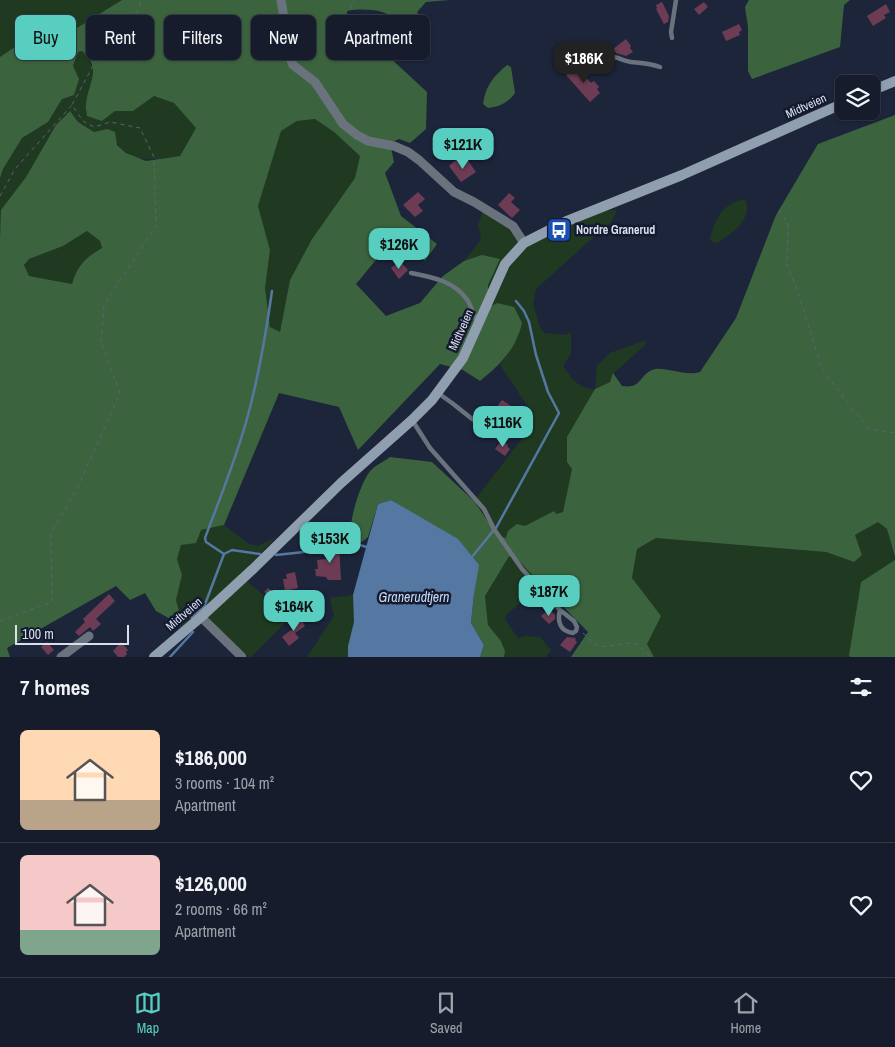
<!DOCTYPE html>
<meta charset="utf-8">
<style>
:root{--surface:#161c2c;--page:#232938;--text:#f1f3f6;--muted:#9ea1a9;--line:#353a48;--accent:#58cec0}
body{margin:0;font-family:"Archivo Narrow",sans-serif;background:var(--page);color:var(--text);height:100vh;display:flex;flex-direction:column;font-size:19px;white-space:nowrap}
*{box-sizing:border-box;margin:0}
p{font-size:16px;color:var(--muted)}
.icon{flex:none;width:28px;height:28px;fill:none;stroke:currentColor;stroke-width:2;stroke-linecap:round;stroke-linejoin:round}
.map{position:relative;height:657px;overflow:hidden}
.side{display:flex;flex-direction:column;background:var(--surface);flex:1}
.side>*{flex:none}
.top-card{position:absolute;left:15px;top:15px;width:500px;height:45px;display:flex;gap:10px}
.fabs{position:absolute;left:835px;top:75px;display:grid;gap:10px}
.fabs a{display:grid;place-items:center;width:45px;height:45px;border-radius:8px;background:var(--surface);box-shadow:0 1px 4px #0004,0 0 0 1px var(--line);font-size:25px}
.scale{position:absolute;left:15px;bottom:12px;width:114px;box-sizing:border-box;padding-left:5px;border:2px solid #dadfee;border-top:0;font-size:14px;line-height:18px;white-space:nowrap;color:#dadfee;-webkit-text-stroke:4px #141b30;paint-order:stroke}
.price{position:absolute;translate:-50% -42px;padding:0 11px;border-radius:10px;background:var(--accent);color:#111;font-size:16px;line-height:32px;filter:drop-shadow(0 1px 2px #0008)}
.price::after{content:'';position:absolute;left:50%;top:30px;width:15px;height:11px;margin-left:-8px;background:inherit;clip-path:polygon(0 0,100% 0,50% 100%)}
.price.selected{background:#222;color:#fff}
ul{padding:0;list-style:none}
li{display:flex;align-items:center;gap:15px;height:125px;padding:0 20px}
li+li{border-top:1px solid var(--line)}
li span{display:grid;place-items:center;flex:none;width:140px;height:100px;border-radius:8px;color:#555}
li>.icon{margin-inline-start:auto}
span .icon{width:60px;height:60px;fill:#fffc;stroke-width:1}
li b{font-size:21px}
h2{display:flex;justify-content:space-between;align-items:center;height:60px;padding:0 20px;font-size:21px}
.pill{padding:0 18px;border-radius:8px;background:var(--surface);box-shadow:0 1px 4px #0004,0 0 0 1px var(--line);font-size:18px;line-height:45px}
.pill.selected{background:var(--accent);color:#111}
.menu{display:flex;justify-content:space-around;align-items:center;height:70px;border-top:1px solid var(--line);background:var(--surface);font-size:14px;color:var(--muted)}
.menu a{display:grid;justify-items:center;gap:2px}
.menu .selected{color:var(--accent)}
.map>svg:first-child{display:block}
</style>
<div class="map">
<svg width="895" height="657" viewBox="0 0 895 657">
<rect width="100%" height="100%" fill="#1d253b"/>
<g fill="#203a22">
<path d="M0,0H122L54,42L19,44L0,57Z"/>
<path d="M82,51L87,55L95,73L90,87L102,121L115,111H133L154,96L174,103L196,128L180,156C142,161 129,165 107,129L94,132L78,122L70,111L56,125L26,177L2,210L0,239V178L3,169L22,138L48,122L62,99L79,79L73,67L78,52Z"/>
<path d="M315,119L334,132L360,156L355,178L312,239L290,280L280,332L270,327L265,288L270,250L258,206L281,131L297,121Z"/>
<path d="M745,199C754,219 731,234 717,243L712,242L710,238C715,219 724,202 745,199Z"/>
<path d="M491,210L511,221L526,236L574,212L617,210L610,224L587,243L536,289L533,304L541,330L545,333L565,335L571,332V353L563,366C572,379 579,389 595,389L597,366L610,353L646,340L645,345L614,373L610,382L595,389L572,469L563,512L556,514L554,511L506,538L497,535L474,501L524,436L531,411L500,365L507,355L488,309V286L482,255L464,261L480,241L481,235L478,226L482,213Z"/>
<path d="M87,231L100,241L102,248C87,257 77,267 72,284L29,276L24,265L29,259L63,246Z"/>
<path d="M878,522L887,529L895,560L861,582L849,655L850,657H654L647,644L632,578L637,549L656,538L826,552L854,562L862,554L855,535Z"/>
<path d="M224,525L249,544L258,546L277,536L240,575L290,618L251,657H249L198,614L180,628L172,620L179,615L176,600L182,575L177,559L181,545L201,530Z"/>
<path d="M512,554L542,585L507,614L505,619L517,637L519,638L525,636L540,637L551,650L546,657H504L505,651L501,641L488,625L485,596L508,558Z"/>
<path d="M353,595L354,622L348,646V657H307L334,616L330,598Z"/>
</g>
<g fill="#3b643e" fill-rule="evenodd">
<path d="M122,0H450L426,2L417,12L419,16L417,21C399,30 398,17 382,12C371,9 358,9 347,11V18L427,92L426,129L410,143L399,139L390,143L394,162L385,173L401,216L437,244L425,261L401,240L375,261L356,284L386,316L420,303L443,276L464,261L482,255L500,259L488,285V308L497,303L514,307L522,323C516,349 500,365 480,381L463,370L440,364L358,450L339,407L279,393L224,525L201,530L196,543L181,545L177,559L182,575L176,600L180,615L172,620L156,611L145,593L130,600L116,586L7,648L10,657H0V239L1,210L26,177L56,125L70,111L78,122L94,132L107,129L115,132L117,145L126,153L146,161L180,156L196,128L174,103L154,96L133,111H115L102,121L87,116C87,112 85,108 86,104C88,82 103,69 82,51L78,52L73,66L79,79L74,95L62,99L48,122L22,138L3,169L0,178V57L19,44L54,42ZM315,119L334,132L360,156L355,178L312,239L290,280L280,332L270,327L265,288L270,250L258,206L281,131L297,121ZM87,231L100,241L102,248C86,257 77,266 72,284L29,276L24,265L29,259L63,246Z"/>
<path d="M749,0H850L844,5L840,47L752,79L748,71V27L745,7Z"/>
<path d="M507,65L511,67L515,93C508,103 499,107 488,108L483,104C486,85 493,77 507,65Z"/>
<path d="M895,115V557L887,529L878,522L855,535L862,555L854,562L826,552L656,538L637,549L632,578L661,616L647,644L654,657H571L588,632L512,554L508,558L485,596L488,625L501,641L505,651L504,657H480L484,645L471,623L474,594L410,512L391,500L378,504L368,537L362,542L351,539C348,523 359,488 368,474C372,467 383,462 390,457L432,462L474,501L497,535L506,538L508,531L517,524L525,526L554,511L556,514L563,512L572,469L567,462V437L595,389L610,382L613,373L622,386C641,389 639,376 652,370C663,365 684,377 700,372L736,318L776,215L818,144Z"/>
<path d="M895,560V657H850L849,655L861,582Z"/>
</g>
<path fill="#5478a1" d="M391,500L458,539L479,565L474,594L471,623L484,645L480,657H348V646L354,622L353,595L378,504Z"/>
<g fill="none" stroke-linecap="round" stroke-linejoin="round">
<g stroke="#5478a1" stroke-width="2.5">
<path d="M496,528L559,413L548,392L536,355L529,322L524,311L516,301"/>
<path d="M348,542L367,547"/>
<path d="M224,554L206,542L205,538C220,498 237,457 248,415C259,375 266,333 272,291"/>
<path d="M276,555L304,552"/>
<path d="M472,557L493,531"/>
<path d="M192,618L204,607L224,554L232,550L260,554"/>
<path d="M170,657L193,632"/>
</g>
</g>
<g fill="#6d3c54">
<path d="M662,2L669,16L668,22L664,24L656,9L657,8L656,5Z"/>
<path d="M704,2L708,7L699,15L694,9Z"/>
<path d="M886,4L890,12L884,15L886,18L873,26L867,16Z"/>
<path d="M739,24L742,30L739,32L740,35L726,41L722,32Z"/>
<path d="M307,38L313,42L303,56L297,52Z"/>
<path d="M626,39L631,46L630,48L633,52L626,56L616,53L613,49Z"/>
<path d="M595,42L602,50L586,63L580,56Z"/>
<path d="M576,66L591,83L594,81L599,87L597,89L600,93L590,102L566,75Z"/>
<path d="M466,158L476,172L461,182L449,166L456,160L459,164Z"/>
<path d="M418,192L425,199L418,205L423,211L415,217L403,205Z"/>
<path d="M509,193L515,198L511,202L520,210L512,218L498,205Z"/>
<path d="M400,261L408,270L399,279L391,268Z"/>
<path d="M502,400L514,408L506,417L496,408Z"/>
<path d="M502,440L508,445L507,446L510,449L505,456L495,449Z"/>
<path d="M339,543L341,580H328L326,577L316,576L315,569H318L317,560L327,559V544Z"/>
<path d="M295,572L298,588L285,591L283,579H287L286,574Z"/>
<path d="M268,588L277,595L278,592L287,597L284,606L264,592Z"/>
<path d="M109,594L115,601L96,619L101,624L93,631L90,627L79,636L75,632L85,622L83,619Z"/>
<path d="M549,609L555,615V619L549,624L541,616Z"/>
<path d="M301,618L305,626L295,633L299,638L289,646L282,637L291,630L293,631L290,626Z"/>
<path d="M567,637L576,638L575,640L577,642L570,652L560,645Z"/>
<path d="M47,642L54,650L48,655L41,647Z"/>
<path d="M121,642L128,650L126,652L127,654L124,657H118L113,651Z"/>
</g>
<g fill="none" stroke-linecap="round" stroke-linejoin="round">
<g stroke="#5b6276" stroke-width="1" stroke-dasharray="4 4" stroke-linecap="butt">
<path d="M350,9L353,0"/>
<path d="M0,196L15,169L72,105"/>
<path d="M779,210L788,224L787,266L798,292L822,369L850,406L870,429L895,433"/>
<path d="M0,621L52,602L51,533L77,489L120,393L101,342L104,305L156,226L154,157L140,128L110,122L94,127L83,121L72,105L103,47L140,8V0"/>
<path d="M583,633L593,643L600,647L630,643L638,645L651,657"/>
</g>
<g stroke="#6a737d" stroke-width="4.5">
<path d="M672,38L671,32L676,0"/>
<path d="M598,64L602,57C611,54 621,60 631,62C641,63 649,63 660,67"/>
<path d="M411,273C432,277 455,281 468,301C472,308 474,316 478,323"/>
<path d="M438,393L452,403L476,422"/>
<path d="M412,420L430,448L484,509L494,529L522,569L560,610L574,621L577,627L576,631L573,633C560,631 557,622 560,610"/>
</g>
<g stroke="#6a737d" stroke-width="9">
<path d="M281,0L291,60L293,65L315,82L343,124L357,135L368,141L394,146L408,152L419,160L454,192L474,202L513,226L524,243"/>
<path d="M201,617L242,657"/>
<path d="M61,657L89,636"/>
</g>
<g stroke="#909faf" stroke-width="10">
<path d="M871,91L895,81"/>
<path d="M154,657L201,617L253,569L341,483L412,420L432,400L463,358L505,264L524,243L567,221L682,175L844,103"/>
</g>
</g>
<defs>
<symbol id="bus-square" viewBox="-11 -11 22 22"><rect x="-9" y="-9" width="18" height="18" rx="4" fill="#1a4fb4" stroke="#141b30"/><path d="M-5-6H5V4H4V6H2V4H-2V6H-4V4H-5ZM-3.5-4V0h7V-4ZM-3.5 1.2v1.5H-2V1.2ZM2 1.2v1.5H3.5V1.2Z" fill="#fff"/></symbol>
</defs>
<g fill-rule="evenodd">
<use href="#bus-square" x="545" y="216" width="28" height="28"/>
</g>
<g text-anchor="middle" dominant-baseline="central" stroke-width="5" stroke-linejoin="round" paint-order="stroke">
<g font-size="12" fill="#dadfee" stroke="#141b30">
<text transform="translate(806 106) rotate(-24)">Midtveien</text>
<text transform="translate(461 330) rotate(-66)">Midtveien</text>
<text transform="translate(184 614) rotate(-41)">Midtveien</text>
</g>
<g font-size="12" font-weight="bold" fill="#dadfee" stroke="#141b30" text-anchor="start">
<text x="576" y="230">Nordre Granerud</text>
</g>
<g font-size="14" font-style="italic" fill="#c5daf4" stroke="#141b30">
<text x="414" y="597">Granerudtjern</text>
</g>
</g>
</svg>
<div class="fabs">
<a><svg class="icon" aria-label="layers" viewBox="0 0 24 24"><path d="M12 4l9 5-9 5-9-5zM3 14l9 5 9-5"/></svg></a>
</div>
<div class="scale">100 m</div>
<b class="price selected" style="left:584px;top:84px">$186K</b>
<b class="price" style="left:463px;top:170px">$121K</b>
<b class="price" style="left:399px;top:270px">$126K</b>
<b class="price" style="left:503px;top:448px">$116K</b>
<b class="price" style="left:330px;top:564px">$153K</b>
<b class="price" style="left:549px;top:617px">$187K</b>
<b class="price" style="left:294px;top:632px">$164K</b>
<div class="top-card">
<a class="pill selected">Buy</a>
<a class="pill">Rent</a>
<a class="pill">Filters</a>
<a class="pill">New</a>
<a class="pill">Apartment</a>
</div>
</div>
<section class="side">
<h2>7 homes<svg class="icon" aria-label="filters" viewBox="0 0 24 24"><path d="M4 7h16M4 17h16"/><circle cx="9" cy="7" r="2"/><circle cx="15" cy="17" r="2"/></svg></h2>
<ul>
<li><span style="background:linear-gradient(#ffd9b3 70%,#b9a48a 0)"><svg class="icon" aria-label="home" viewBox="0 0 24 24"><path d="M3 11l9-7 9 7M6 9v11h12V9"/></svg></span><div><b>$186,000</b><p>3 rooms · 104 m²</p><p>Apartment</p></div><svg class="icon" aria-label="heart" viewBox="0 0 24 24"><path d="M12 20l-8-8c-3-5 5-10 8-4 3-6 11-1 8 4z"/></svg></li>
<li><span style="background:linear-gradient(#f6c9c9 75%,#7fa58c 0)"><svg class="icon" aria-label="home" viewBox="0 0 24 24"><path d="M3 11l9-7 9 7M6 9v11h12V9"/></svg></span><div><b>$126,000</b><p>2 rooms · 66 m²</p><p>Apartment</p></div><svg class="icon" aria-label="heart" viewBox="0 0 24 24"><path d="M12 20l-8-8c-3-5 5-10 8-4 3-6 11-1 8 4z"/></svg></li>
</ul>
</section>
<nav class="menu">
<a class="selected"><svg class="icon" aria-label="map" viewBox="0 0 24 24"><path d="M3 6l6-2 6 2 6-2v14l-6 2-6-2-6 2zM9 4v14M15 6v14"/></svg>Map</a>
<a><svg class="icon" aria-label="saved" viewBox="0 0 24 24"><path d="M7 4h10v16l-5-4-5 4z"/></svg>Saved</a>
<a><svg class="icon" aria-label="home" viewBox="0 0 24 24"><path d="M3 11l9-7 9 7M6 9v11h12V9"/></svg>Home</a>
</nav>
